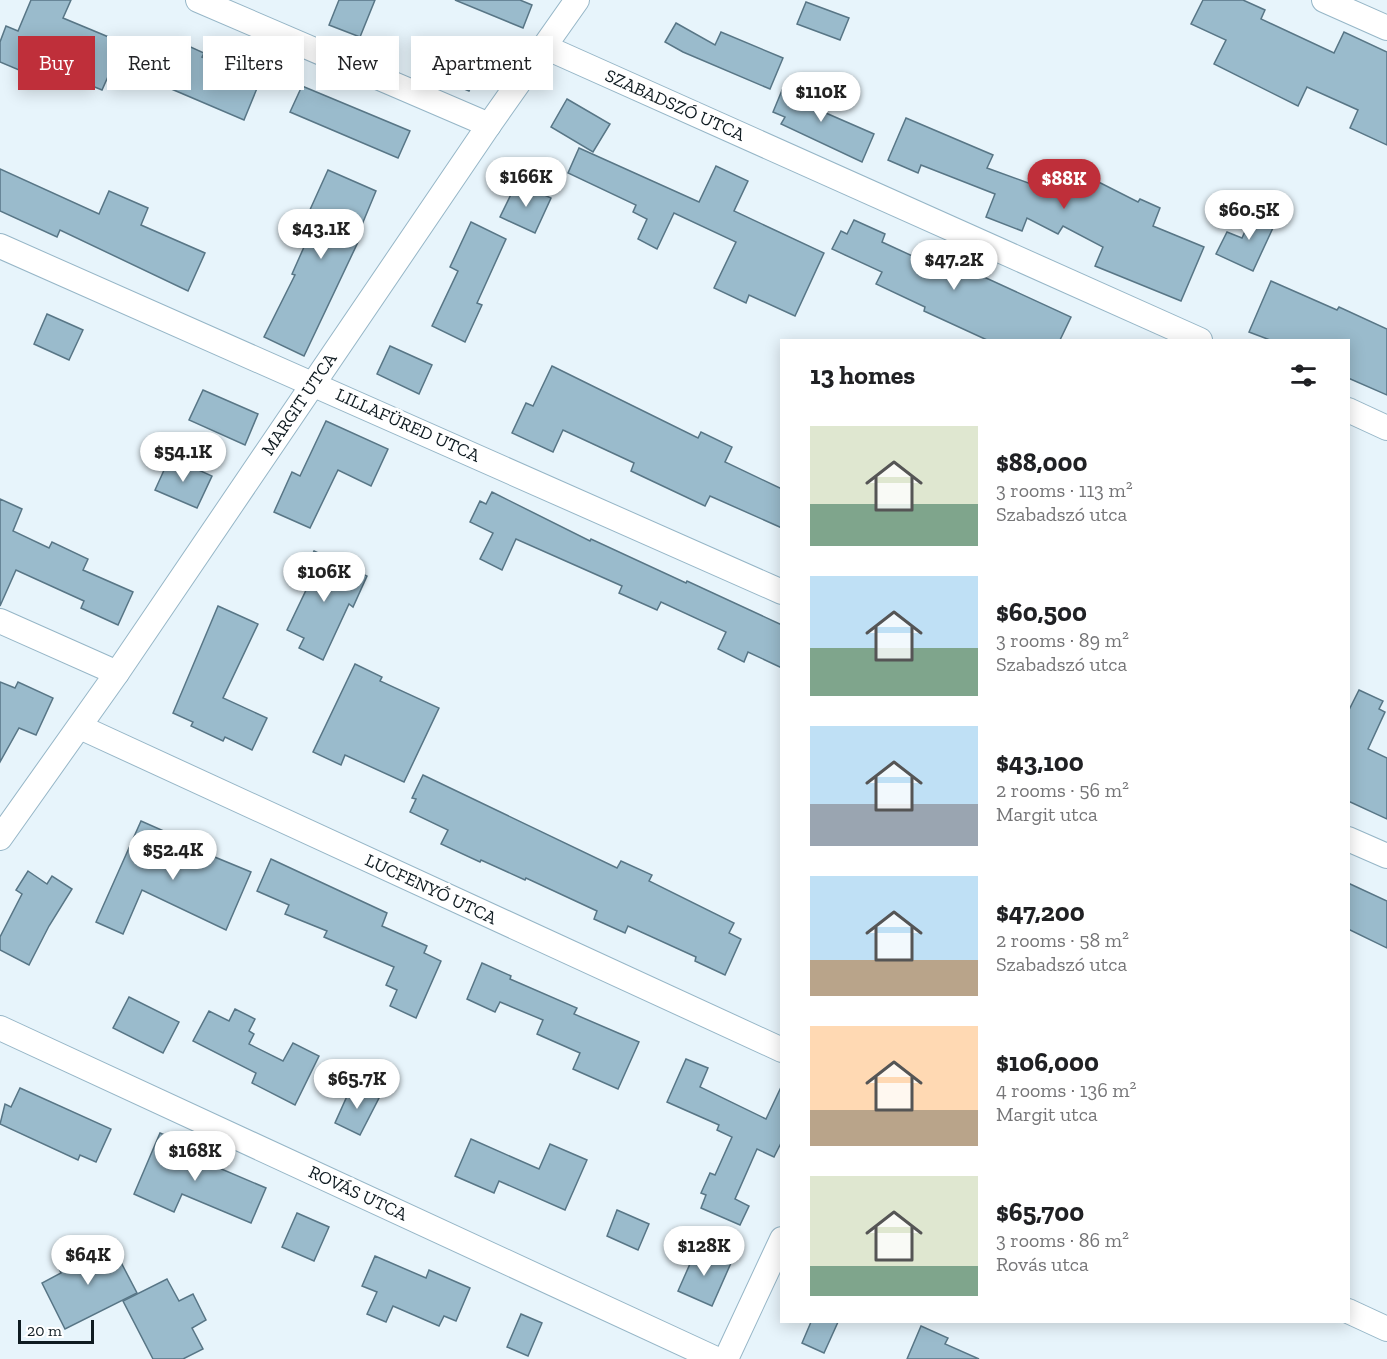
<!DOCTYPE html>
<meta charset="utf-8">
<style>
:root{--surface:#fff;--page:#f6f6f6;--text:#202124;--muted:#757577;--accent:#bf2f3a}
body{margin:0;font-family:"Zilla Slab",serif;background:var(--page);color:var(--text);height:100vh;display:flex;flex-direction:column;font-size:22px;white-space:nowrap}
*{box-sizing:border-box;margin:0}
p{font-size:20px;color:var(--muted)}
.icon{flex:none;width:33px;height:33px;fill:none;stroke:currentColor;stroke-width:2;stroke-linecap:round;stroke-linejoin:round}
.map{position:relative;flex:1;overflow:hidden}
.details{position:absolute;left:780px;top:339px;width:570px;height:984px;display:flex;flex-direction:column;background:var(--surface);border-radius:0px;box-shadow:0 3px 15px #0003}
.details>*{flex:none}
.hud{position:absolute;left:18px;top:36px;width:570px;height:54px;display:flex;gap:12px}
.scale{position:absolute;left:18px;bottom:15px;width:76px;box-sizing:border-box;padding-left:6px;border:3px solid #0f1b21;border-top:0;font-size:16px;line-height:21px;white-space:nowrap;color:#0f1b21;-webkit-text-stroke:4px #fff;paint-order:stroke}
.price{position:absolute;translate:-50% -51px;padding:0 14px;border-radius:21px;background:#fff;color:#222;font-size:20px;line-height:39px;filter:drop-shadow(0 2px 3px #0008)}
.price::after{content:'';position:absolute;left:50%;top:36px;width:18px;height:14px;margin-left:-9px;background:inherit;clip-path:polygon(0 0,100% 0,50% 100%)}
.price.selected{background:var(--accent);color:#fff}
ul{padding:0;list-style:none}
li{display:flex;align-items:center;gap:18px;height:150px;padding:0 30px}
li span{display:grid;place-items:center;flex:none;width:168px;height:120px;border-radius:0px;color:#555}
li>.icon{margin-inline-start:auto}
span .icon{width:72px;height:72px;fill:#fffc;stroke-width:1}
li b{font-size:26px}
h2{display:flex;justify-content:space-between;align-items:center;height:72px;padding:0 30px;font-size:26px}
.tag{padding:0 21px;border-radius:0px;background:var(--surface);box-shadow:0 3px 15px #0003;font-size:21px;line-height:54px}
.tag.selected{background:var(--accent);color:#fff}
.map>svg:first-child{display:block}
</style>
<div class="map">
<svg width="1387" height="1359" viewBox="0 0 1387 1359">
<rect width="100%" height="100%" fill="#e7f4fb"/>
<g fill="#9abbcc" stroke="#587686" stroke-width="1.5">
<path d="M31,0H71L63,18L123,43L102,90L43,66L38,78L0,62V42L6,26L18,31Z"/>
<path d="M339,0H375L360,37L329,25Z"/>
<path d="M455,0H520L532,5L523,28Z"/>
<path d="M1203,0H1243L1265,10L1261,19L1334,53L1344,32L1387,52V145L1350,128L1358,110L1307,87L1298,106L1214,64L1226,40L1191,24Z"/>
<path d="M806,2L849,18L840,40L797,24Z"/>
<path d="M676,23L715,45L721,32L783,58L770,89L683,52L665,42Z"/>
<path d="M441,38L484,56L469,91L426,73Z"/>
<path d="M173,39L204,53L202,57L260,81L244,120L155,82Z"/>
<path d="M785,83L823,100L819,110L874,134L862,162L781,124L785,117L773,112Z"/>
<path d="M302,86L410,131L398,158L290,112Z"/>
<path d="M567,99L610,124L593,152L551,127Z"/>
<path d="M906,118L993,155L987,168L1056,193L1069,167L1138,202L1140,199L1160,208L1153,226L1204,247L1181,301L1095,266L1103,247L1063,226L1058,234L1027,218L1022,231L986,217L995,194L921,165L918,173L888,160Z"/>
<path d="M579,148L699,202L716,166L748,181L734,211L824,253L795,316L749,295L746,303L714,288L736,242L674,213L657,249L638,239L647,219L633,212L636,205L568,173Z"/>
<path d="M0,169L99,214L109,191L148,208L141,225L205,253L188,291L60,230L57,237L0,211Z"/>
<path d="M328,170L376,191L356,239L359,240L304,356L264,337L295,275L292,274L308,238L299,234Z"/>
<path d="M517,182L551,198L535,233L500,217Z"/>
<path d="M1256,207L1278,217L1253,271L1216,254L1227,232L1242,238Z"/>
<path d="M854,220L885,234L882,242L932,265L936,255L1071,317L1060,340H987L924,311L925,307L876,284L882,272L832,249L841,231L847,234Z"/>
<path d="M471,222L506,239L477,303L482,305L465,342L432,326L458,271L450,267Z"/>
<path d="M1271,281L1337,310L1339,307L1387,329V395L1348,378V340H1270L1249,332Z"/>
<path d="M47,314L83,330L69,360L34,344Z"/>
<path d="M390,346L432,365L419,394L377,374Z"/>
<path d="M552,366L698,438L701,432L732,447L725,462L782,489V528L710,496L705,506L631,471L634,463L563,430L553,452L512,433L526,403L533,406Z"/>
<path d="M203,390L258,414L245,445L189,420Z"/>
<path d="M326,421L388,449L371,486L338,470L310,528L274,512L292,472L300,476Z"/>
<path d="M170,457L212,476L197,508L155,490Z"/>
<path d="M492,492L590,541L591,539L686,583L687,581L782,625V668L748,652L744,662L718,649L726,632L661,602L657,610L619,593L622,586L516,539L502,570L480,559L493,533L470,522L480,501L486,504Z"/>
<path d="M0,499L22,509L13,531L49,548L52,542L88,559L83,570L133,592L118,625L81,608L84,601L16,570L0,606Z"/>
<path d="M314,551L367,576L353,607L349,604L323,660L299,648L304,638L287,630L308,586L300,582Z"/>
<path d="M218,606L258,624L223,698L267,718L252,750L225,737L223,741L191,726L193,722L173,713Z"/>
<path d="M355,664L382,677L380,681L439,708L404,782L345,755L341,765L313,752Z"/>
<path d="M0,682L15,688L18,682L53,698L36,735L19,728L0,762Z"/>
<path d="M1359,690L1383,701L1379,709L1385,712L1368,749L1387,758V819L1348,801V712Z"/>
<path d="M423,775L617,868L621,861L652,875L649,881L734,923L729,933L741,939L725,975L695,961L696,957L628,926L625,933L594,919L597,911L526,878L525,880L481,860L480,862L441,844L448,830L410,812L416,799L412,798Z"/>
<path d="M141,821L173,835L171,839L251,872L226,930L142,890L123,934L96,922Z"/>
<path d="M271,859L387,913L382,926L427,946L424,953L441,961L416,1018L390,1006L397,990L386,985L394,967L324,937L327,931L285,914L289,905L257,891Z"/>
<path d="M28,871L47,884L52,876L72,889L49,926L29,965L0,950V937L22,894L16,890Z"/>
<path d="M1348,883L1387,901V948L1348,929Z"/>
<path d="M482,963L511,976L510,979L577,1008L574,1014L639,1042L618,1089L573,1069L580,1053L537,1034L543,1020L500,1002L495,1012L467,999Z"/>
<path d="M129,997L179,1022L163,1053L113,1028Z"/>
<path d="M235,1009L255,1019L249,1031L254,1034L249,1044L283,1061L293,1043L319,1056L295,1105L252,1083L256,1073L193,1041L209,1011L229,1021Z"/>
<path d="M686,1059L708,1068L700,1087L766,1119L782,1085V1141L774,1157L757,1149L735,1199L749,1206L740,1225L701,1208L706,1195L701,1193L710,1173L715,1175L732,1137L717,1130L719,1125L667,1102Z"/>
<path d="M352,1085L379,1098L360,1135L335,1123Z"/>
<path d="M20,1088L111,1129L96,1162L80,1155L78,1160L0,1124L5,1104L11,1107Z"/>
<path d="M160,1133L201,1151L198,1159L266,1188L251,1223L182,1194L174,1212L134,1194Z"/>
<path d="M471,1139L539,1169L550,1144L587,1160L565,1210L499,1181L494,1193L455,1176Z"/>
<path d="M617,1210L649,1224L638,1250L607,1236Z"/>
<path d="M297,1213L329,1227L314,1261L282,1247Z"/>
<path d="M113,1247L137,1293L65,1329L42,1283L61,1273L57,1264L84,1250L88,1260Z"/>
<path d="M697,1248L731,1263L712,1306L678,1291Z"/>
<path d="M375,1256L426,1278L429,1270L470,1288L456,1321L444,1316L439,1326L393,1306L386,1322L367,1314L377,1292L362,1286Z"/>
<path d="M167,1279L179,1301L193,1294L206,1320L192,1328L203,1349L183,1359H153L123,1301Z"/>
<path d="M521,1314L542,1323L528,1356L507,1347Z"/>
<path d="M811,1322H838L824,1353L802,1343Z"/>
<path d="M921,1326L948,1338L945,1344L979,1359H907Z"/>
</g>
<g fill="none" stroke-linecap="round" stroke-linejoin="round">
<defs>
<g id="street">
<path d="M198,0L489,125"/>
<path d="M1324,0L1387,28"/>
<path d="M545,47L1200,340"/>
<path d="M0,246L782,592"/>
<path d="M1348,410L1387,428"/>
<path d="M0,621L117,673"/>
<path d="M80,727L782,1050"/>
<path d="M0,838L117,673L489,125L577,0"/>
<path d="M1348,839L1387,856"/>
<path d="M0,1028L716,1359"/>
<path d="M1348,1311L1387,1329"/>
<path d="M726,1359L782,1239"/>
</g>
</defs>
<use href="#street" stroke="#96b6c7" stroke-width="26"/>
<use href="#street" stroke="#fff" stroke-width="24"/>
</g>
<g text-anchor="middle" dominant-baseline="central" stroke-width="6" stroke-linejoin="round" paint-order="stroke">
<g font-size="18" fill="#0f1b21" stroke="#fff">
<text transform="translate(675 105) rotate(24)">SZABADSZÓ UTCA</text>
<text transform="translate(299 404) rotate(-56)">MARGIT UTCA</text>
<text transform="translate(408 425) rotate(24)">LILLAFÜRED UTCA</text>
<text transform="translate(431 889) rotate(25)">LUCFENYŐ UTCA</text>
<text transform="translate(358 1193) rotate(25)">ROVÁS UTCA</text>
</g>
</g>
</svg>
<div class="scale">20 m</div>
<b class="price" style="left:821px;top:123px">$110K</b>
<b class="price" style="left:526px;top:208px">$166K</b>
<b class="price selected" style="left:1064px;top:210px">$88K</b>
<b class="price" style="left:1249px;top:241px">$60.5K</b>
<b class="price" style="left:321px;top:260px">$43.1K</b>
<b class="price" style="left:954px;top:291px">$47.2K</b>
<b class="price" style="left:183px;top:483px">$54.1K</b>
<b class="price" style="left:324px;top:603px">$106K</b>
<b class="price" style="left:173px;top:881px">$52.4K</b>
<b class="price" style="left:357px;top:1110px">$65.7K</b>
<b class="price" style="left:195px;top:1182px">$168K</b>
<b class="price" style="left:704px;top:1277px">$128K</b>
<b class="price" style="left:88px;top:1286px">$64K</b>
<div class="hud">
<a class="tag selected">Buy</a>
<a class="tag">Rent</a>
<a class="tag">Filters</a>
<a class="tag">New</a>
<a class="tag">Apartment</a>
</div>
<section class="details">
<h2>13 homes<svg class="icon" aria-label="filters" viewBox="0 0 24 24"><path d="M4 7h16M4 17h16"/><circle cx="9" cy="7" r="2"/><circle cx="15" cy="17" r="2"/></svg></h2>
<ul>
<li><span style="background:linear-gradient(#dfe7d0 65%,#7fa58c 0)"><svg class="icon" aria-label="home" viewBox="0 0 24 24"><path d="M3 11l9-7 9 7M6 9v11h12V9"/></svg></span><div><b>$88,000</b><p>3 rooms · 113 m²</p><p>Szabadszó utca</p></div></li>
<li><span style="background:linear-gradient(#bfe0f5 60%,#7fa58c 0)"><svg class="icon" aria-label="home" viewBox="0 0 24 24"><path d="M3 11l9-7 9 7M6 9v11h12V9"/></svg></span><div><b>$60,500</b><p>3 rooms · 89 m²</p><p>Szabadszó utca</p></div></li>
<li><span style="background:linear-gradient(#bfe0f5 65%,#9aa5b1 0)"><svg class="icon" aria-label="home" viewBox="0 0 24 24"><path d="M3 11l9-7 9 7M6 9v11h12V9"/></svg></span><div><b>$43,100</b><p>2 rooms · 56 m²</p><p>Margit utca</p></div></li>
<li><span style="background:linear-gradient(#bfe0f5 70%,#b9a48a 0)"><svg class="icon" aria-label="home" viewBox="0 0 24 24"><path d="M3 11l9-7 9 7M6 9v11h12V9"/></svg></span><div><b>$47,200</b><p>2 rooms · 58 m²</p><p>Szabadszó utca</p></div></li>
<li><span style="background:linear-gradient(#ffd9b3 70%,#b9a48a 0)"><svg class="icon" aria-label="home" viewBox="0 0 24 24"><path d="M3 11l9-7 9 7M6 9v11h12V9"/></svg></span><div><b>$106,000</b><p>4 rooms · 136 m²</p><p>Margit utca</p></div></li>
<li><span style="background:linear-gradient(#dfe7d0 75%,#7fa58c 0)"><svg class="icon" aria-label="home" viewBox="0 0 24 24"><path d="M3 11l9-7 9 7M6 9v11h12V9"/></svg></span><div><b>$65,700</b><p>3 rooms · 86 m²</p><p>Rovás utca</p></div></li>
</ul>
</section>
</div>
